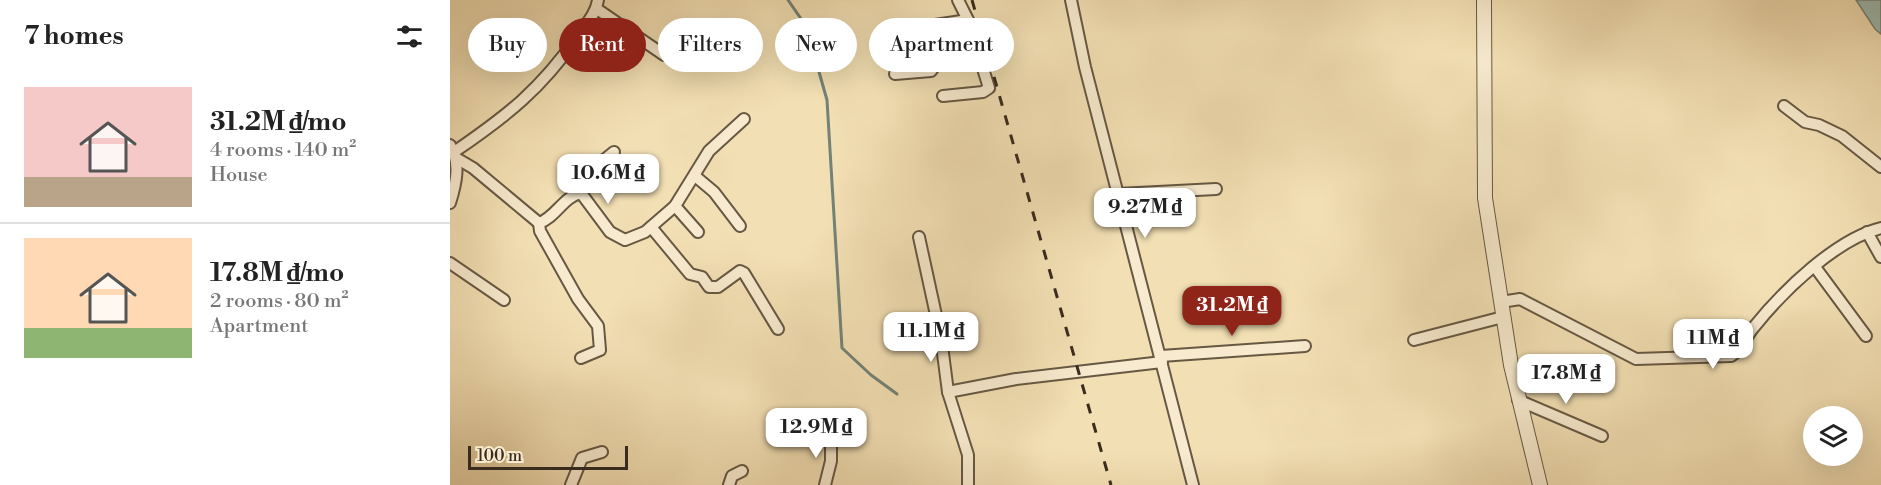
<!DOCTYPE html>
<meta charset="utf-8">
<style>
:root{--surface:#fff;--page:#f2f2f2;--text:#222;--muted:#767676;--line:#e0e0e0;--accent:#8f2418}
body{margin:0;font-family:"Libre Bodoni",serif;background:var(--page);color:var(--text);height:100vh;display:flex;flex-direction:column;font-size:22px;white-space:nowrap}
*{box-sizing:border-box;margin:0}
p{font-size:20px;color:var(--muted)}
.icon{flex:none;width:33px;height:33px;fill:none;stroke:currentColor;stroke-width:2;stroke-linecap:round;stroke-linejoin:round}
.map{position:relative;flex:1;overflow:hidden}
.sheet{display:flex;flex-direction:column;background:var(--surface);width:450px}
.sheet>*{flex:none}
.hud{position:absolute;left:18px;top:18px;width:570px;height:54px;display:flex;gap:12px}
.controls{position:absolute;left:1353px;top:406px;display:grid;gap:12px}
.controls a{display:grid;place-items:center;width:60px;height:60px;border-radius:50%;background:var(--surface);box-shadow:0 6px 24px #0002;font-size:30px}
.scale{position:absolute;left:18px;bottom:15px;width:160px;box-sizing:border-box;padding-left:6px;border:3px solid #392b1e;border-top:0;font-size:16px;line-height:21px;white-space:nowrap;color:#392b1e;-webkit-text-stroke:4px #f7eace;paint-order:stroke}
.price{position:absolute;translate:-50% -51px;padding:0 14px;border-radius:12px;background:#fff;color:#222;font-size:20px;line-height:39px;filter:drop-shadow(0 2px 3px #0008)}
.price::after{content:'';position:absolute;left:50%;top:36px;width:18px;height:14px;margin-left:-9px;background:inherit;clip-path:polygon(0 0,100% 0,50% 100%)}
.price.active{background:var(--accent);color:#fff}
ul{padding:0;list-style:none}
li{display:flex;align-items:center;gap:18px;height:150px;padding:0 24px}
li+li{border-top:2px solid var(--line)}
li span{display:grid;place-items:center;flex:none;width:168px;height:120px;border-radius:0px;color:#555}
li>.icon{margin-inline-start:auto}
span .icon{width:72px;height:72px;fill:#fffc;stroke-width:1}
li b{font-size:26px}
h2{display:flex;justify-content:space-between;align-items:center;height:72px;padding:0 24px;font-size:26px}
.tag{padding:0 21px;border-radius:27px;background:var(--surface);box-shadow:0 6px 24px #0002;font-size:21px;line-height:54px}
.tag.active{background:var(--accent);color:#fff}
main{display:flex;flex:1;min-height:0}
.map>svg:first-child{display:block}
</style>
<main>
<section class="sheet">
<h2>7 homes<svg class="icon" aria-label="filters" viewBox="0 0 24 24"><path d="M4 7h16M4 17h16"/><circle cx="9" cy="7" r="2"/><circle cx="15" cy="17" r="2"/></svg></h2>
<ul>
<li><span style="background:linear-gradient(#f6c9c9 75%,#b9a48a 0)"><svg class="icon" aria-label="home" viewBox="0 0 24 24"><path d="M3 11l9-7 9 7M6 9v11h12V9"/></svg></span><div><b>31.2M ₫/mo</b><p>4 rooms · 140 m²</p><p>House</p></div></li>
<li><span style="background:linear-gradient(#ffd9b3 75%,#8fb573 0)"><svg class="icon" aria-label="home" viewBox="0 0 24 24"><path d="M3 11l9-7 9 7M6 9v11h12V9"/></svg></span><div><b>17.8M ₫/mo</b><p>2 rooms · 80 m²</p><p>Apartment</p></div></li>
</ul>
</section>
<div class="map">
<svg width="1431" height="485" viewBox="0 0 1431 485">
<rect width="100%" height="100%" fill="#f2dfb3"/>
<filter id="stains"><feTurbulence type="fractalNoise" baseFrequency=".00333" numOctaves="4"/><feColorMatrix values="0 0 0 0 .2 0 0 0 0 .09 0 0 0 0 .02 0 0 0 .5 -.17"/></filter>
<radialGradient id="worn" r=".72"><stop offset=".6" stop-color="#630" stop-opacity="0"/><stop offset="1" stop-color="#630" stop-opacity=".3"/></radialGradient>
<path fill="#9cbcb2" stroke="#748277" stroke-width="1.5" d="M1406,0H1431V34L1425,29Z"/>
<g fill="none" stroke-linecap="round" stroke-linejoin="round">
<path stroke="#748277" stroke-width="3" d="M338,0L356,26L377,100L392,348L421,375L447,394"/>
<defs>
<g id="minor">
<path d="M621,0L635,67L743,485"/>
<path d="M147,9L214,55"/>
<path d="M445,74L481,71L484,67L485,25L518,20"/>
<path d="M493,96L533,92L539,88L518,20L508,0"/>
<path d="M1334,106L1355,122L1369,125L1392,136L1431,167"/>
<path d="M0,145C11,163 6,184 0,203"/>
<path d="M4,152C58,115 90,90 128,36C136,24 146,14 148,0"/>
<path d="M6,158L23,168L89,223C105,218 114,196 131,193L160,232L175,240L195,232L225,206L259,151L294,119"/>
<path d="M245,176L264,192L290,226"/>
<path d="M128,193V181L164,152"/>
<path d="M669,194L766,189"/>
<path d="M225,206L248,232"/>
<path d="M89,223L90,231L128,299L148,326L150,350L131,358"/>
<path d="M201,227L240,274L252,277L259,287H268L290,271L294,273L328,329"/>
<path d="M1417,232L1431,257"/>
<path d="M469,237L491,338L498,392L518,455V485"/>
<path d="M0,263L54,300"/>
<path d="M1365,267L1416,336"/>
<path d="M1051,302L1070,299L1186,359L1281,356C1292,350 1296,336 1304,327C1333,291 1386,239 1431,228"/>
<path d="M964,340L1053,317"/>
<path d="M711,356L855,346"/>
<path d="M498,392L566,379L712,362"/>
<path d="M1068,400L1152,436"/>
<path d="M121,485L132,458L152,452"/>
<path d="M279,485L282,476L292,471"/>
<path d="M375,485L381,461V436"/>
</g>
<path id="tertiary" d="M1034,0L1035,198L1061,365L1090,485"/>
</defs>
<use href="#minor" stroke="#675843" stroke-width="14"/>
<use href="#tertiary" stroke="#675843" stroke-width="16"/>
<use href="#minor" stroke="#f7eace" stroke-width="10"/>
<use href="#tertiary" stroke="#f7eace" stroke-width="14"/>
<path stroke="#392b1e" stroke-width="3" stroke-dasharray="10 10" stroke-linecap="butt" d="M522,0L661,485"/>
</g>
<rect width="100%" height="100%" filter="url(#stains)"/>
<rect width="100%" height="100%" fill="url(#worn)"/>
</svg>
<div class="controls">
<a><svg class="icon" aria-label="layers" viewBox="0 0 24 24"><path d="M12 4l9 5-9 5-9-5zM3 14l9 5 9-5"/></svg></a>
</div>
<div class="scale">100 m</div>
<b class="price" style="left:158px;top:205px">10.6M ₫</b>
<b class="price" style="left:695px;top:239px">9.27M ₫</b>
<b class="price active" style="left:782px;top:337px">31.2M ₫</b>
<b class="price" style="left:481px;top:363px">11.1M ₫</b>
<b class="price" style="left:1263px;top:370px">11M ₫</b>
<b class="price" style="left:1116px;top:405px">17.8M ₫</b>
<b class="price" style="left:366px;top:459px">12.9M ₫</b>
<div class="hud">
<a class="tag">Buy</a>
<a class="tag active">Rent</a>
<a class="tag">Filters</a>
<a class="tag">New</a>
<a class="tag">Apartment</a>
</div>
</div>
</main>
